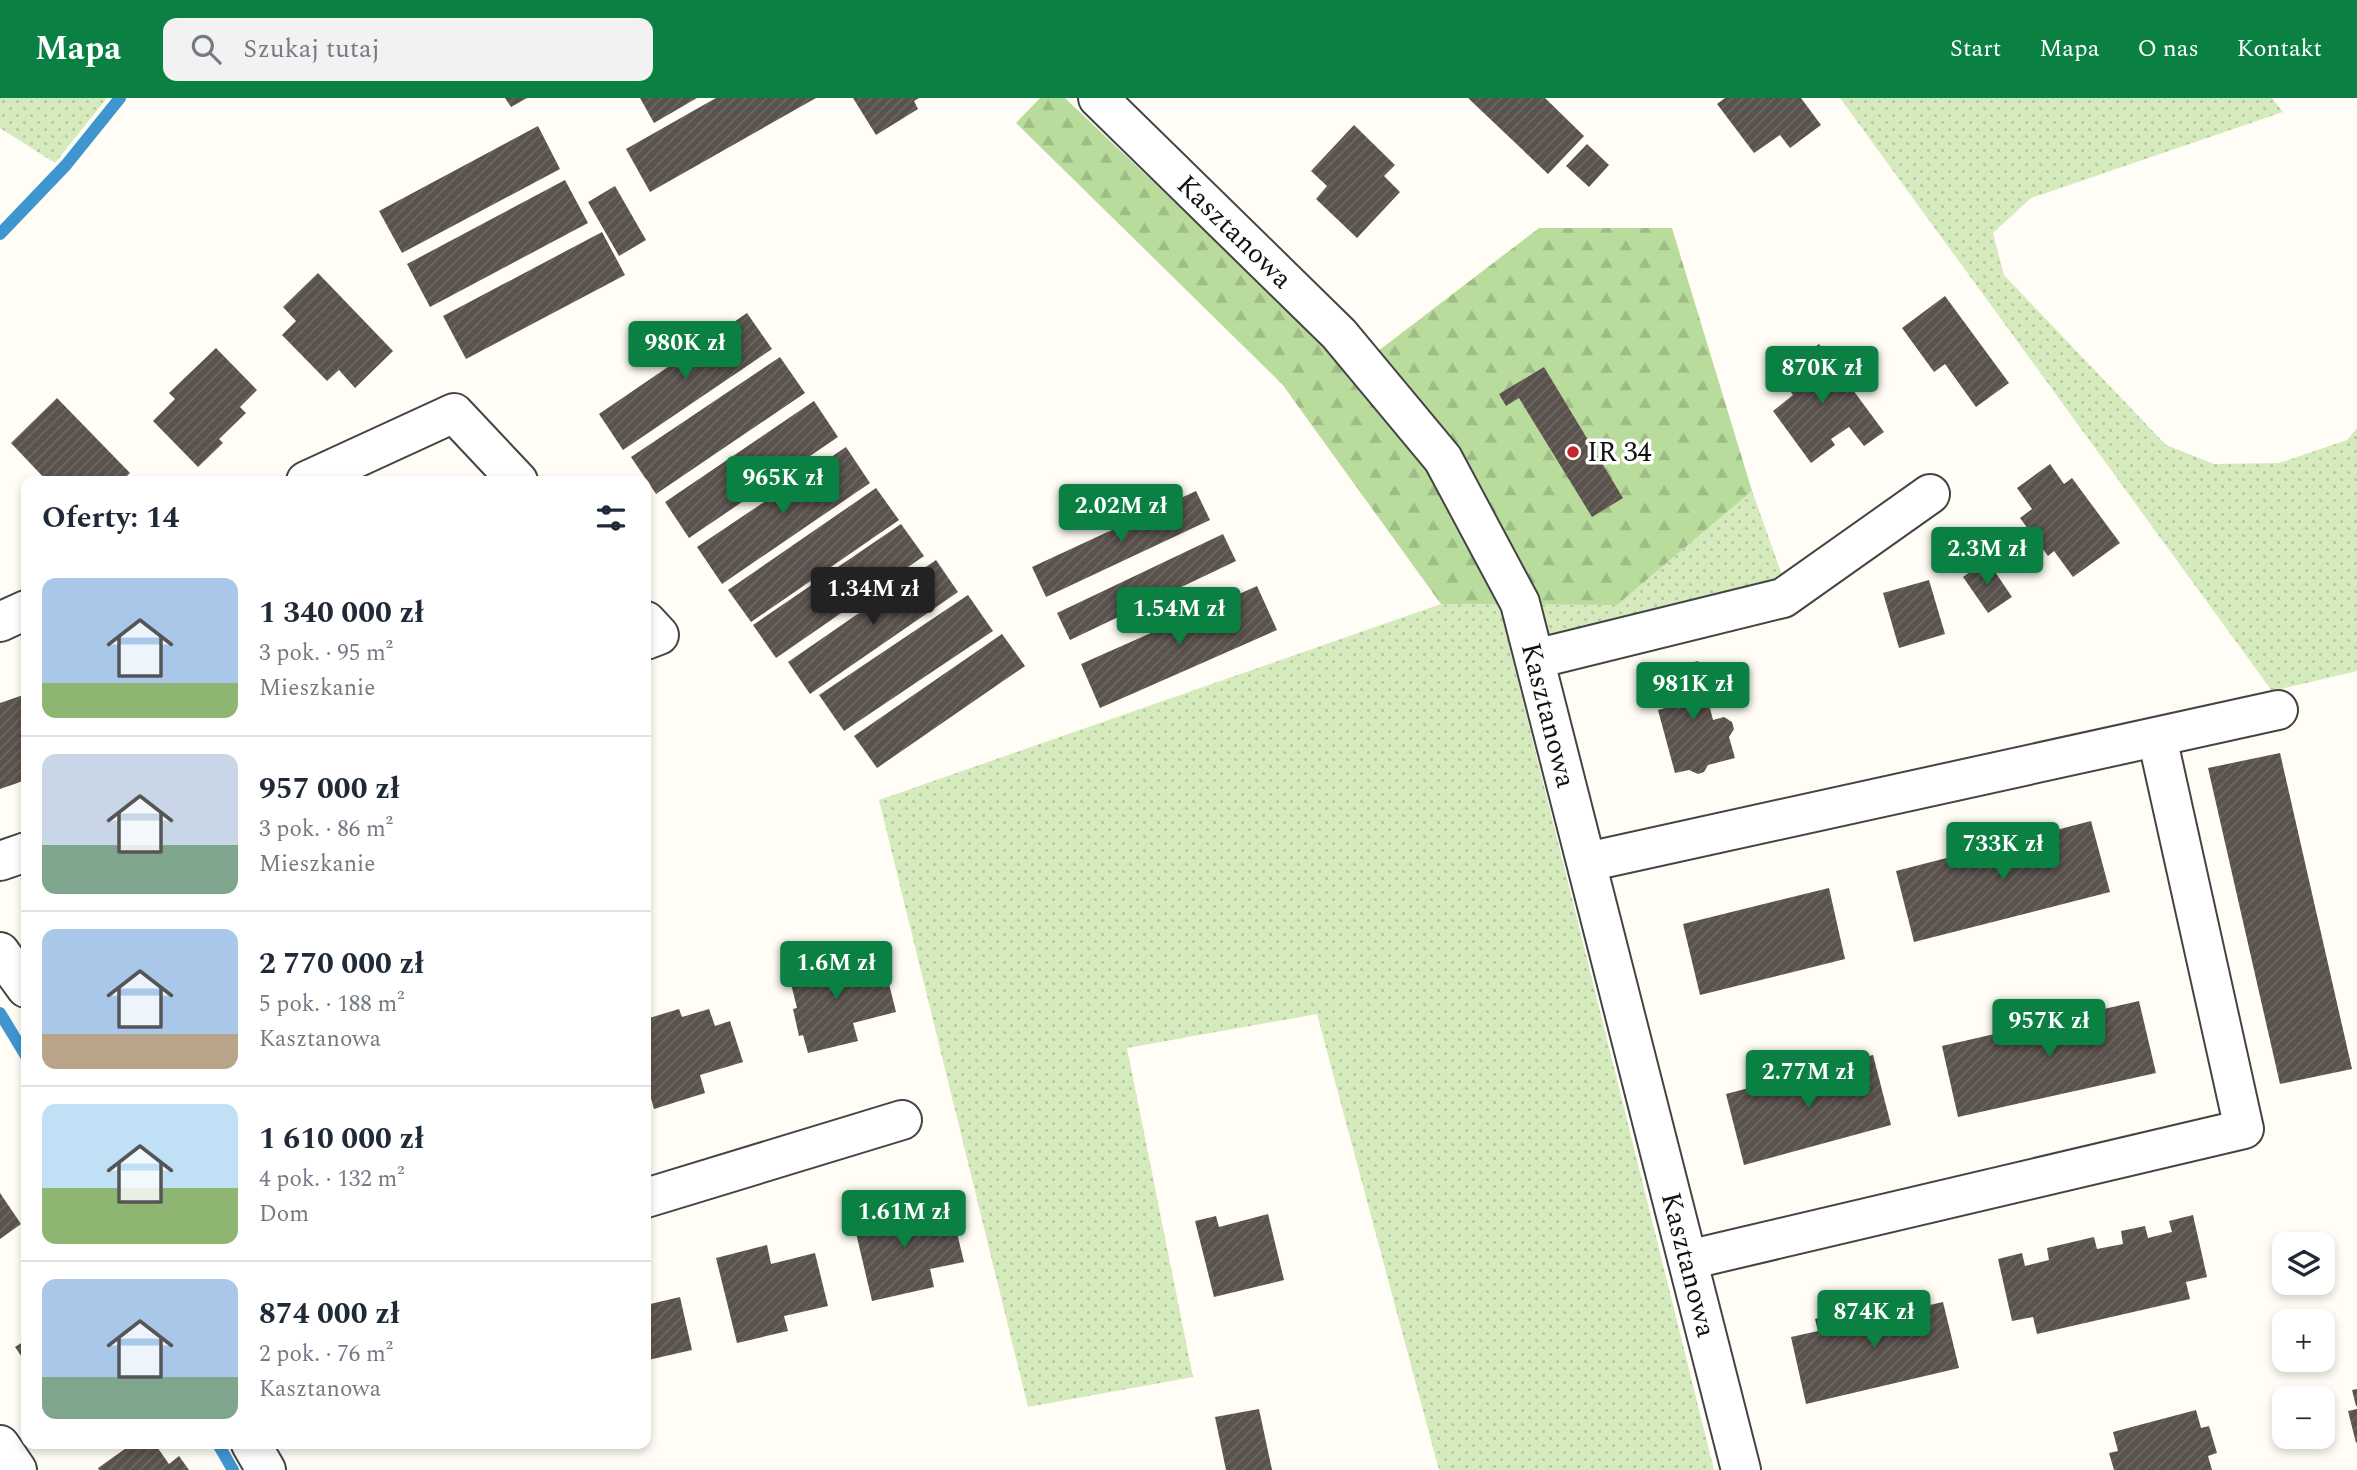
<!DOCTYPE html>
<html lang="pl">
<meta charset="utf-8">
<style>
:root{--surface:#fff;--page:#f2f2f3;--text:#1f2937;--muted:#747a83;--line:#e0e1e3;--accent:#0b8043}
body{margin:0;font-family:Spectral,serif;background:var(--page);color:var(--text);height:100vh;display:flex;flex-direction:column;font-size:26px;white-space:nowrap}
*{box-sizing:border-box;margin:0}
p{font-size:23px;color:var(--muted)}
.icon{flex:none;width:38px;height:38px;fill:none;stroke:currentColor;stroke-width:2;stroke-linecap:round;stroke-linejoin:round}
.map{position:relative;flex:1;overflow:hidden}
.details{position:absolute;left:21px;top:378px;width:630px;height:973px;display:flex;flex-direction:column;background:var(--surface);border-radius:14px;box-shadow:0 4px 10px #0003}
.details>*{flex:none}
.tools{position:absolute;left:2272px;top:1134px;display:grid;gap:14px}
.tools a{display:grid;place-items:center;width:63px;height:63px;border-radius:14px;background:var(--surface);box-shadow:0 4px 10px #0003;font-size:35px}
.price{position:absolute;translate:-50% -60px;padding:0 16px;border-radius:7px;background:var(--accent);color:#fff;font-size:23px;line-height:46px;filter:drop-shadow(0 2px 4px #0008)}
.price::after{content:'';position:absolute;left:50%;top:42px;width:21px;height:16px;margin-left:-10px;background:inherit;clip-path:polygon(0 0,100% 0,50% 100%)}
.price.current{background:#222;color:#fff}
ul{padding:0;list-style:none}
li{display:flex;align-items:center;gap:21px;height:175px;padding:0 21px}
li+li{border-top:2px solid var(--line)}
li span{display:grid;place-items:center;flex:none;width:196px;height:140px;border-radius:14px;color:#555}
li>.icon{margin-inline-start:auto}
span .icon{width:84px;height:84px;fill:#fffc;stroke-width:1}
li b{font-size:30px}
h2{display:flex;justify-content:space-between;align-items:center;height:84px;padding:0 21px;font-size:30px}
header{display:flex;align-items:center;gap:42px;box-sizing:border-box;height:98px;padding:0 35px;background:var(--accent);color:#fff}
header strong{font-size:33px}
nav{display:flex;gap:38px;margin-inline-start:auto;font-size:24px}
.search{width:490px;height:63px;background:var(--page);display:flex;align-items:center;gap:18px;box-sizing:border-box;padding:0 24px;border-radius:14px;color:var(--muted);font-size:26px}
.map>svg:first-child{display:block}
</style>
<header>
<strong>Mapa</strong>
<div class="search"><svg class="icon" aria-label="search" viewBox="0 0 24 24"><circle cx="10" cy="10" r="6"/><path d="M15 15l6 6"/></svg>Szukaj tutaj</div>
<nav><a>Start</a><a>Mapa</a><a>O nas</a><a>Kontakt</a></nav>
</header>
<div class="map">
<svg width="2357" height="1372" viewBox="0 0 2357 1372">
<defs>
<pattern id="grass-dots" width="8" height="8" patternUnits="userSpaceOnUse" patternTransform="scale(1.75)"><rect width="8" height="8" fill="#d5ebbd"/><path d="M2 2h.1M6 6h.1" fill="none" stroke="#b6c8a1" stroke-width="1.8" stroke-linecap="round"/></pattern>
<pattern id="forest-firs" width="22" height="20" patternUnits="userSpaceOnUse" patternTransform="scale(1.75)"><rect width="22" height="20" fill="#b9dc9c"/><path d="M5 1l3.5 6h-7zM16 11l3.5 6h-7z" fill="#9ebc85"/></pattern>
<pattern id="building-hatch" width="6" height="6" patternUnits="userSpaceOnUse" patternTransform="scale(1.75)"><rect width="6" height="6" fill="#5a524d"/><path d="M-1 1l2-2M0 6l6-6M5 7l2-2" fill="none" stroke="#6d6662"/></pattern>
</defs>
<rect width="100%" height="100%" fill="#fffdf5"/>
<g fill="url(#grass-dots)">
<path d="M0,0H107L55,65L0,30Z"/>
<path d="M1840,0H2272L2283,14L2031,100L1993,135L2004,177L2166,347L2214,366L2279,365L2347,342L2357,330V573L2272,593Z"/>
<path d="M1752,393L1786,488L1511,555L1714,1372H1439L1317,916L1127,950L1193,1279L1028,1309L879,702L1441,506L1617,507Z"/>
</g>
<path fill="url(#forest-firs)" d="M1040,0H1065L1352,273L1539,130H1672L1752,393L1617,507L1441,506L1282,286L1016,25Z"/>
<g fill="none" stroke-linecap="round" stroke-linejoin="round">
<g stroke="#3f96cf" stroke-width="12">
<path d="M0,136L66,67L120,0"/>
<path d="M0,915L26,958"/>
<path d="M218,1346L233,1372"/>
</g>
</g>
<g fill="url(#building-hatch)">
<path d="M505,0H527L511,9Z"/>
<path d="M640,0H697L654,25Z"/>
<path d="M716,0H816L650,94L626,51Z"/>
<path d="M853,0H919L914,3L918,11L876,37Z"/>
<path d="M1468,0H1545L1584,38L1548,76Z"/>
<path d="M1725,0H1801L1821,27L1790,50L1780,37L1754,55L1717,6Z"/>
<path d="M1354,27L1395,67L1384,78L1400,94L1357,140L1316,101L1327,88L1311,73Z"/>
<path d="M538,28L560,71L402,155L379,113Z"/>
<path d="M1587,46L1609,67L1589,89L1566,68Z"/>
<path d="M565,82L588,125L430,209L407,166Z"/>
<path d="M615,88L646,142L619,158L588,104Z"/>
<path d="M602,134L625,177L466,261L443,218Z"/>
<path d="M318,175L393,253L355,290L339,272L327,283L282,237L296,223L283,209Z"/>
<path d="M1945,198L2009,285L1976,309L1945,266L1934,274L1902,230Z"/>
<path d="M747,215L772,251L623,352L599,316Z"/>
<path d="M1819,246L1884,334L1864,348L1849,329L1831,341L1835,347L1811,365L1773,313L1793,297L1778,276Z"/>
<path d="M216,250L257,292L240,309L246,315L219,341L223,345L198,369L153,323L175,301L169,295Z"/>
<path d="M780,259L805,295L656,396L631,359Z"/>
<path d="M1544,269L1623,400L1592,419L1519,300L1506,308L1499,296Z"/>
<path d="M57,300L130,375L122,383H47L11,345Z"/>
<path d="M814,303L838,339L689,440L665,404Z"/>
<path d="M846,349L870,385L722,486L697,449Z"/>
<path d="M2050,366L2064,386L2072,380L2120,445L2073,479L2054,453L2048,458L2020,420L2032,411L2017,390Z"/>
<path d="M876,390L899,422L751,524L728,492Z"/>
<path d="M1196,393L1210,422L1046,499L1032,469Z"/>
<path d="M901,426L924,458L776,560L753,527Z"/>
<path d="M1223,436L1236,463L1070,542L1057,515Z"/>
<path d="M936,462L958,494L810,596L788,564Z"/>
<path d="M1987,462L2012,499L1988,515L1963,479Z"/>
<path d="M1929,482L1945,536L1899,550L1883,495Z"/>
<path d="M1257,488L1277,532L1100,610L1081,566Z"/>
<path d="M968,497L993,533L844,633L819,597Z"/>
<path d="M1002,536L1025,568L877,670L854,638Z"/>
<path d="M1698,563L1713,622L1724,619L1732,624L1734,631L1729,639L1735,660L1708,667L1704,674L1698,676L1689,672L1675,675L1658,612L1669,609L1660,573Z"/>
<path d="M26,596V682L0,691V605Z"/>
<path d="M2280,655L2352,971L2280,986L2208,670Z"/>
<path d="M2091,723L2110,794L1914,844L1896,773Z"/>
<path d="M1829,790L1845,861L1700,897L1683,826Z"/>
<path d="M837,858L840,870L867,864L870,878L886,874L896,914L853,925L858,943L808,955L803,937L799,938L793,911L797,910L787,870Z"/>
<path d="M2139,903L2156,975L1958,1019L1942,948Z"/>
<path d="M679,911L682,919L709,911L715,928L730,923L743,964L700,977L705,995L654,1011L649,993L646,994V921Z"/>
<path d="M1873,957L1891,1027L1744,1067L1726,996Z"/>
<path d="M0,1095L21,1126L0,1141Z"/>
<path d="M904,1105L909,1125L952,1114L964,1164L930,1171L934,1189L872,1203L852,1118Z"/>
<path d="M1268,1116L1284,1182L1214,1199L1195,1123L1216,1118L1219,1129Z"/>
<path d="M2193,1117L2207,1179L2186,1184L2190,1201L2037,1236L2033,1219L2012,1223L1998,1161L2022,1155L2025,1168L2049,1162L2047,1150L2094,1139L2097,1151L2123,1146L2121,1133L2145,1128L2148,1140L2172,1134L2169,1123Z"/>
<path d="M767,1147L771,1166L815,1155L828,1208L784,1218L788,1233L737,1245L716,1160Z"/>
<path d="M1913,1198L1916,1210L1943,1204L1959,1270L1806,1306L1791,1239L1818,1233L1815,1221L1839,1215L1863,1210L1865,1222L1892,1215L1889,1203Z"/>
<path d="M680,1199L692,1252L648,1262L651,1274L646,1275V1207Z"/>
<path d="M26,1242V1265L15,1249Z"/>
<path d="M2357,1291V1308H2356L2352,1292Z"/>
<path d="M1259,1311L1272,1372H1226L1215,1319Z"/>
<path d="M2357,1311V1344L2356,1345L2348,1313Z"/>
<path d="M2196,1312L2201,1330L2209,1328L2217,1355L2208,1358L2212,1372H2114L2109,1355L2118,1353L2113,1334Z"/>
<path d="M132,1346H155L169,1366L179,1358L189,1372H99L98,1370Z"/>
</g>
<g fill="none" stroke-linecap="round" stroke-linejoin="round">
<defs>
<g id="minor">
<path id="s1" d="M1098,0L1339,236L1443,361L1520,505L1741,1372"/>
<path d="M306,383L454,315L518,383"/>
<path d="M646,523L659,537L646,542"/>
<path d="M0,524L26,512"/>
<path d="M1535,561L1783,500L1930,396"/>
<path d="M0,763L26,754"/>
<path d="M1587,764L2278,612"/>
<path d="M0,854L26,890"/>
<path d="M646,1100L902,1022"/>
<path d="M1688,1162L2244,1031L2157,639"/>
<path d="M251,1346L266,1372"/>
<path d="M0,1347L17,1372"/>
</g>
</defs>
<use href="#minor" stroke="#444" stroke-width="42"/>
<use href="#minor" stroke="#fff" stroke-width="38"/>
</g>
<circle fill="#c4262e" stroke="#fff" stroke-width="2.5" cx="1573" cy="354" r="7"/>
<g text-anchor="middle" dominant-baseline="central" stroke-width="7" stroke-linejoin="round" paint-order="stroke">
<g font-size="28" fill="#111" stroke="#fff">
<text stroke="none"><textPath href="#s1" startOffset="191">Kasztanowa</textPath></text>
<text stroke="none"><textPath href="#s1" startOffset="779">Kasztanowa</textPath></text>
<text stroke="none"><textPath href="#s1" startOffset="1346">Kasztanowa</textPath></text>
</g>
<g font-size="28" fill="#111" stroke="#fff" text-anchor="start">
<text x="1587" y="354">IR 34</text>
</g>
</g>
</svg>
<div class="tools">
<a><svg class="icon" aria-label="layers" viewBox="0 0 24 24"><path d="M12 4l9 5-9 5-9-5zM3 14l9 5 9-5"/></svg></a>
<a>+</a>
<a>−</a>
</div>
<b class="price" style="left:685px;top:283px">980K zł</b>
<b class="price" style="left:1822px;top:308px">870K zł</b>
<b class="price" style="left:783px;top:418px">965K zł</b>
<b class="price" style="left:1121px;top:446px">2.02M zł</b>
<b class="price" style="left:1987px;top:489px">2.3M zł</b>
<b class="price current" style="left:873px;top:529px">1.34M zł</b>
<b class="price" style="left:1179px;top:549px">1.54M zł</b>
<b class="price" style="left:1693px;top:624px">981K zł</b>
<b class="price" style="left:2003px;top:784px">733K zł</b>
<b class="price" style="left:836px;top:903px">1.6M zł</b>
<b class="price" style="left:2049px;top:961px">957K zł</b>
<b class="price" style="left:1808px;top:1012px">2.77M zł</b>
<b class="price" style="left:904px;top:1152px">1.61M zł</b>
<b class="price" style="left:1874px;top:1252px">874K zł</b>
<section class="details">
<h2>Oferty: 14<svg class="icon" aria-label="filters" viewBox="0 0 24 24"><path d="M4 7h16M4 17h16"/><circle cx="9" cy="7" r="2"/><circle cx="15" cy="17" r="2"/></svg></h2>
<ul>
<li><span style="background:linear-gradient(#a9c7e8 75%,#8fb573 0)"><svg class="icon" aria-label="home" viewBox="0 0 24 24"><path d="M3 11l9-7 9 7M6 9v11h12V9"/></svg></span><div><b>1 340 000 zł</b><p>3 pok. · 95 m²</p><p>Mieszkanie</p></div></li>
<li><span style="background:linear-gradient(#c9d6e8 65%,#7fa58c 0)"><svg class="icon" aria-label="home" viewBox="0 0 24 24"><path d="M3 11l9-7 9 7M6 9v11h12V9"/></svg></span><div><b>957 000 zł</b><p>3 pok. · 86 m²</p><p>Mieszkanie</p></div></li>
<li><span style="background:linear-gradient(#a9c7e8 75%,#b9a48a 0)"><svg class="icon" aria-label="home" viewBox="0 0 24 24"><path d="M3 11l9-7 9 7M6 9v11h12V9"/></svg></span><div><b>2 770 000 zł</b><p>5 pok. · 188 m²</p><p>Kasztanowa</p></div></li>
<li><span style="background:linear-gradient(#bfe0f5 60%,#8fb573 0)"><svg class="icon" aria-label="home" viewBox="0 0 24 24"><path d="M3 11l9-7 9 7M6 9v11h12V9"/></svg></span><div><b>1 610 000 zł</b><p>4 pok. · 132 m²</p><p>Dom</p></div></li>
<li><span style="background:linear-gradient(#a9c7e8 70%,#7fa58c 0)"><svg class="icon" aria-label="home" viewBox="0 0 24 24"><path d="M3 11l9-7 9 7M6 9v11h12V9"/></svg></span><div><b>874 000 zł</b><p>2 pok. · 76 m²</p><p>Kasztanowa</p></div></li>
</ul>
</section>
</div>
